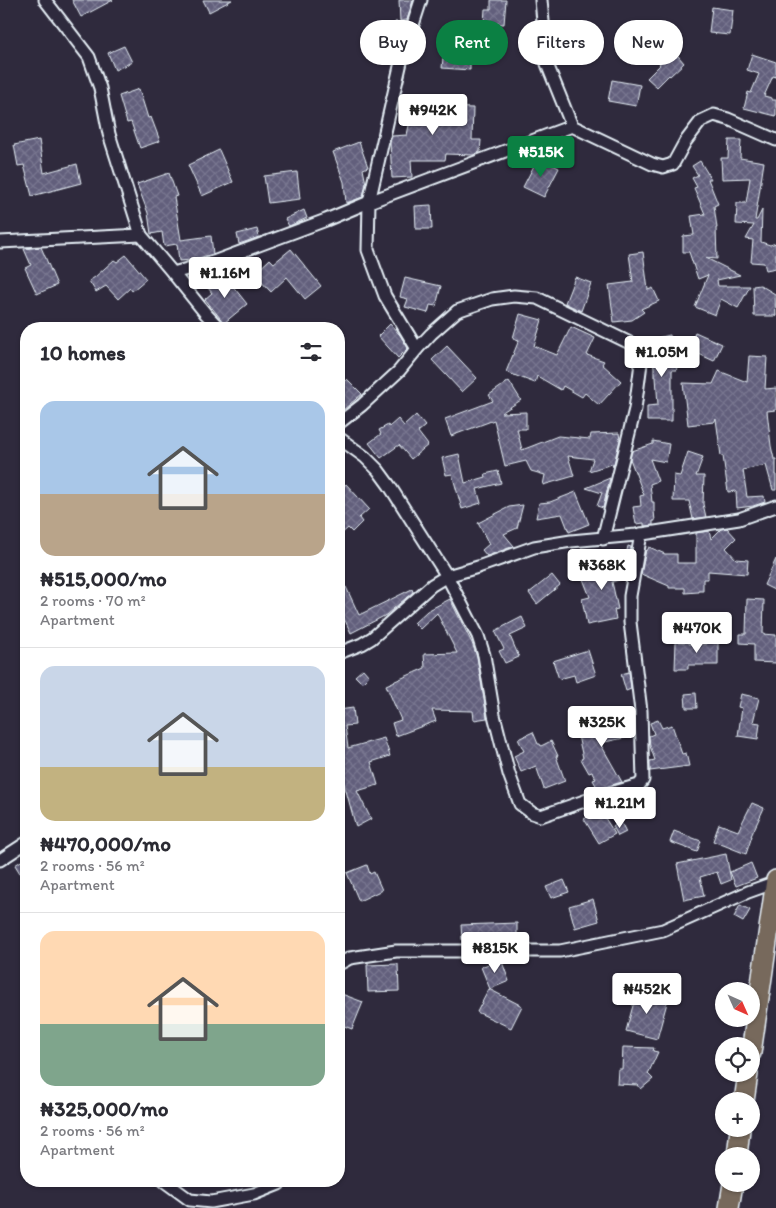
<!DOCTYPE html>
<meta charset="utf-8">
<style>
:root{--surface:#fff;--page:#f2f2f3;--text:#2b2b33;--muted:#7c7c81;--line:#e1e1e2;--accent:#0b8043}
body{margin:0;font-family:Itim,sans-serif;background:var(--page);color:var(--text);height:100vh;display:flex;flex-direction:column;font-size:19px;white-space:nowrap}
*{box-sizing:border-box;margin:0}
p{font-size:16px;color:var(--muted)}
.icon{flex:none;width:28px;height:28px;fill:none;stroke:currentColor;stroke-width:2;stroke-linecap:round;stroke-linejoin:round}
.map{position:relative;flex:1;overflow:hidden}
.panel{position:absolute;left:20px;top:322px;width:325px;height:865px;display:flex;flex-direction:column;background:var(--surface);border-radius:20px;box-shadow:0 1px 4px #0004}
.panel>*{flex:none}
.top-card{position:absolute;left:360px;top:20px;width:340px;height:45px;display:flex;gap:10px}
.needle{width:32px;rotate:135deg}
.buttons{position:absolute;left:715px;top:982px;display:grid;gap:10px}
.buttons a{display:grid;place-items:center;width:45px;height:45px;border-radius:50%;background:var(--surface);box-shadow:0 1px 4px #0004;font-size:25px}
.price{position:absolute;translate:-50% -42px;padding:0 11px;border-radius:5px;background:#fff;color:#222;font-size:16px;line-height:32px;filter:drop-shadow(0 1px 2px #0008)}
.price::after{content:'';position:absolute;left:50%;top:30px;width:15px;height:11px;margin-left:-8px;background:inherit;clip-path:polygon(0 0,100% 0,50% 100%)}
.price.active{background:var(--accent);color:#fff}
ul{padding:0;list-style:none}
li{display:grid;align-content:center;gap:10px;height:265px;padding:0 20px}
li+li{border-top:1px solid var(--line)}
li span{display:grid;place-items:center;height:155px;border-radius:15px;color:#555}
li>.icon{margin-inline-start:auto}
span .icon{width:90px;height:90px;fill:#fffc;stroke-width:1}
li b{font-size:21px}
h2{display:flex;justify-content:space-between;align-items:center;height:60px;padding:0 20px;font-size:21px}
.tag{padding:0 18px;border-radius:22px;background:var(--surface);box-shadow:0 1px 4px #0004;font-size:18px;line-height:45px}
.tag.active{background:var(--accent);color:#fff}
.map>svg:first-child{display:block}
</style>
<div class="map">
<svg width="776" height="1208" viewBox="0 0 776 1208">
<defs>
<pattern id="building-cross-hatch" width="8" height="8" patternUnits="userSpaceOnUse" patternTransform="scale(1.25)"><rect width="8" height="8" fill="#625e7c"/><path d="M0 0l8 8M0 8l8-8" fill="none" stroke="#78768f"/></pattern>
</defs>
<rect width="100%" height="100%" fill="#2f2a3d"/>
<filter id="ink" filterUnits="userSpaceOnUse"><feTurbulence type="fractalNoise" baseFrequency=".02" numOctaves="2"/><feDisplacementMap in="SourceGraphic" scale="10" xChannelSelector="R" yChannelSelector="G"/><feConvolveMatrix kernelMatrix="1 2 1 2 8 2 1 2 1" color-interpolation-filters="sRGB"/></filter>
<g filter="url(#ink)">
<g fill="url(#building-cross-hatch)" stroke="#e8f1f8">
<path d="M72,0H113L81,17Z"/>
<path d="M203,0H232L209,12Z"/>
<path d="M399,0H413L407,20L400,21Z"/>
<path d="M491,0H506L504,24L484,23L485,9H491Z"/>
<path d="M712,7L733,10L730,35L709,33Z"/>
<path d="M395,22H406L400,42H395Z"/>
<path d="M124,46L132,62L115,70L108,53Z"/>
<path d="M674,51L684,63L670,76L669,75L657,87L647,78L660,65L659,64Z"/>
<path d="M752,54L776,62V77L773,76L764,96L772,98V100H776V116L744,108L748,92L751,93L759,74L747,70Z"/>
<path d="M443,58L470,59V70L442,68Z"/>
<path d="M612,80L640,85L636,106L608,101Z"/>
<path d="M139,89L148,118L151,117L160,141L140,148L131,122L127,123L119,96Z"/>
<path d="M415,96L443,101L442,107L473,108L472,140H481L480,152L473,155L446,154L445,160H411L412,177L392,178L390,142L392,136L407,135Z"/>
<path d="M39,140L44,173L77,164L81,183L32,196L24,165L18,166L14,145Z"/>
<path d="M729,140H741L740,158L764,162L755,220H757L762,210L761,242L770,245L776,243V268L766,270L764,263L751,262L753,240L746,239L754,225L736,224L737,203H746L750,178L722,179L721,158H728Z"/>
<path d="M359,142L368,167L363,169L366,184L363,197L346,203L344,182L333,152Z"/>
<path d="M219,150L233,182L202,196L188,165Z"/>
<path d="M538,158L559,168L544,197L523,187Z"/>
<path d="M700,161L711,179H708L718,204L714,206L717,228H716L717,259L706,258L740,275L717,280L718,286H750L738,308L721,299L715,315L695,307L708,275L698,279L689,252H683V236L694,235L691,216L705,214L694,188L697,187L692,178L698,175L692,166Z"/>
<path d="M297,172L300,199L268,203L264,176Z"/>
<path d="M169,173L177,196L174,197L181,240L211,236L213,254L191,260L179,261L177,244L164,246L162,232L151,234L148,213L137,184Z"/>
<path d="M431,205L432,229H416L415,206Z"/>
<path d="M304,210L307,218L289,226L285,219Z"/>
<path d="M257,229L259,237L239,244L237,234Z"/>
<path d="M41,247L57,285L37,294L25,268L31,265L24,249Z"/>
<path d="M291,249L321,286L305,299L287,277L271,292L254,274L270,259L274,263Z"/>
<path d="M643,252L648,290L653,288L659,301L641,309L644,312L632,320L614,322L609,285L633,282L629,254Z"/>
<path d="M126,255L146,279L132,291L130,288L118,299L106,286L96,292L89,281L95,277L114,260L117,262Z"/>
<path d="M224,275L247,304L224,323L205,299L212,293L208,288Z"/>
<path d="M575,277L591,283L581,311L565,303Z"/>
<path d="M405,278L441,286L436,306L430,305L428,313L405,307L408,299L400,297Z"/>
<path d="M760,285L775,294L776,316H754L753,286Z"/>
<path d="M520,314L542,320L534,346L557,355L571,327L595,338L587,355L604,361L602,364L621,381L599,405L585,393L582,397L563,386L561,390L537,376L535,383L506,372L519,340L513,338Z"/>
<path d="M390,324L400,335L408,348L398,358L378,336Z"/>
<path d="M695,332L722,344L714,361L688,349Z"/>
<path d="M670,335L677,370H672V421H647V406L658,405L656,377H654V367L648,340Z"/>
<path d="M447,346L477,378L462,392L432,360Z"/>
<path d="M749,356L767,357L765,389L776,388V410L767,411L771,446L774,459H776V490H773L766,465L743,470L747,497L764,496L765,502L753,506L737,508L736,491L728,492L723,456H721L716,419L714,422L688,425L683,383L713,384L719,371L747,382Z"/>
<path d="M339,375L344,382L347,379L362,394L343,410L339,406Z"/>
<path d="M509,381L521,400L501,413L526,412V429H517L522,450L558,436L590,439L591,434L619,433L620,440L613,467L612,464L589,471L593,459L568,456L574,476L543,485L545,475L531,471L526,461L505,466L494,420L451,436L445,419L493,401L489,395Z"/>
<path d="M416,415L425,426L418,432L428,445L411,459L399,445L381,458L369,443L381,434L379,430L388,425L389,427L398,419L404,426Z"/>
<path d="M653,441L669,444L666,462L650,459L658,481L650,484L652,502H654V511L655,521H653V525L644,526V523L636,524L633,507L641,506L640,496L644,495L630,459L632,451L653,444Z"/>
<path d="M688,452L703,457L696,476H704L703,504L706,517L693,519L689,501H673L674,475L680,476Z"/>
<path d="M459,454L465,483L486,477L485,474L498,471L501,483L477,489L481,503L462,509L452,474L446,475L442,458Z"/>
<path d="M610,478L603,508L597,506L602,493L586,488Z"/>
<path d="M346,484L369,509L359,518L362,522L352,532L348,528L339,536V491Z"/>
<path d="M576,492L589,524L569,532L562,514L536,518L539,503L550,502Z"/>
<path d="M523,505L517,528L504,534L514,546L487,556L482,550L489,544L478,523L509,507Z"/>
<path d="M727,528L736,538L726,548L736,559L748,560L747,574L708,571V579H703V591H698V592L685,593V588H669V586L641,574L646,550L647,551L649,547L665,554H677V563H696V533L709,531L711,539L721,529Z"/>
<path d="M628,546L631,547L626,578L612,582L618,609L614,610L616,619L587,625L582,599L590,597L578,566L592,560L597,574L624,564Z"/>
<path d="M776,559V591L764,585Z"/>
<path d="M552,575L560,585L537,604L529,593Z"/>
<path d="M346,587L359,615L412,589L413,592L386,615L351,633L339,608V590Z"/>
<path d="M450,599L472,643L477,657L487,718L474,720L473,711L432,710L436,721L396,736L392,723L401,720L386,685L425,668L424,654L457,653L437,613L420,629L414,623L427,611Z"/>
<path d="M747,599L764,600L763,634L776,635V663L754,662V644L740,643V634H746Z"/>
<path d="M522,617L527,628L510,636L519,657L505,663L499,651L504,649L495,631Z"/>
<path d="M707,636H718V665H688V669H675L676,642H689V644H707Z"/>
<path d="M588,650L596,675L576,682L574,675L559,679L553,661Z"/>
<path d="M363,669L369,676L362,683L355,676Z"/>
<path d="M629,672L631,689L626,691L621,674Z"/>
<path d="M696,693L697,708H686L685,694Z"/>
<path d="M741,694L759,698L753,722L760,723L758,739L738,736L742,708L738,707Z"/>
<path d="M353,708L355,725L345,726L348,748L384,738L390,756L371,762L378,785L357,791L371,819L356,827L340,769H339V710Z"/>
<path d="M628,715L633,736L600,743L622,782L598,789L593,780L596,779L592,772L589,773L581,759L583,758L576,727Z"/>
<path d="M658,720L662,728L672,725L682,754L686,753L689,766L650,771V761L655,760L650,746L649,736L654,734L650,723Z"/>
<path d="M533,732L538,744H540L541,746L551,741L558,756H556L565,781L544,789L536,766L521,772L514,756L524,751L518,739Z"/>
<path d="M752,803L764,808L751,836H752L746,854L713,841L719,824L738,831Z"/>
<path d="M600,810L615,834L599,843L584,819Z"/>
<path d="M621,822L626,832L618,836L613,826Z"/>
<path d="M674,831L701,841L697,852L670,842Z"/>
<path d="M726,854L731,880L721,884L717,872L700,877L704,896L684,900L677,864Z"/>
<path d="M26,858V883L15,865Z"/>
<path d="M751,863L757,878L736,886L730,872Z"/>
<path d="M367,865L370,874L374,872L382,890L359,901L347,873Z"/>
<path d="M564,880L569,892L551,898L546,887Z"/>
<path d="M593,899L599,921L575,928L569,906Z"/>
<path d="M740,905L750,910L743,922L734,917Z"/>
<path d="M517,923V938L462,940L461,925Z"/>
<path d="M501,959L509,981L490,989L481,967Z"/>
<path d="M398,964L399,991L368,992L367,965Z"/>
<path d="M489,989L522,1006L511,1028L477,1012Z"/>
<path d="M637,991L668,999L657,1039L626,1031Z"/>
<path d="M339,993L363,1002L352,1029L339,1024Z"/>
<path d="M623,1047L654,1048L653,1051L658,1052L648,1074L653,1079L641,1089L638,1085L617,1084L618,1069H622Z"/>
</g>
<g fill="none" stroke-linecap="round" stroke-linejoin="round">
<defs>
<g id="minor">
<path d="M45,0L89,57L100,88L109,134L141,235L173,273L206,314L220,329"/>
<path d="M541,0L547,64L572,126"/>
<path d="M0,242L141,235"/>
<path d="M173,273L216,261L326,220L369,202L572,126L652,164L663,167L673,164L685,142L701,121L714,115L728,119L776,140"/>
<path d="M417,349L385,296L368,250L369,202L401,62L421,0"/>
<path d="M339,423L362,405L399,371L417,349L431,334L457,311L492,299L514,296L537,298L634,345L641,354V363L635,409L603,539"/>
<path d="M339,438L365,457L378,470L389,485L447,576L478,636L484,655L494,715L509,774L520,804L532,813L541,816L593,798L639,785L643,780L641,711L630,622V596L641,534"/>
<path d="M339,653L362,644L372,638L432,585L447,576L478,567L534,547L571,541L636,535L739,519L776,506"/>
<path d="M0,860L26,843"/>
<path d="M339,964L350,958L396,951H560L663,930L748,892L776,882"/>
<path d="M164,1181L190,1200L211,1202L254,1194L279,1184L280,1181"/>
</g>
<g id="primary">
<path d="M751,1053L776,880"/>
<path d="M744,1101L748,1074"/>
<path d="M737,1156L740,1129"/>
<path d="M729,1208L733,1184"/>
</g>
</defs>
<use href="#minor" stroke="#e8f1f8" stroke-width="15"/>
<use href="#primary" stroke="#e8f1f8" stroke-width="22"/>
<use href="#minor" stroke="#2f2a3d" stroke-width="11"/>
<use href="#primary" stroke="#77695c" stroke-width="19"/>
</g>
</g>
</svg>
<div class="buttons">
<a><svg class="needle" viewBox="-14 -14 28 28"><path d="M0-13l5 13h-10z" fill="#e53935"/><path d="M0 13l5-13h-10z" fill="#7c7c81"/></svg></a>
<a><svg class="icon" aria-label="locate" viewBox="0 0 24 24"><circle cx="12" cy="12" r="6"/><path d="M12 2v4M12 18v4M2 12h4M18 12h4"/></svg></a>
<a>+</a>
<a>−</a>
</div>
<b class="price" style="left:433px;top:136px">₦942K</b>
<b class="price active" style="left:541px;top:178px">₦515K</b>
<b class="price" style="left:225px;top:299px">₦1.16M</b>
<b class="price" style="left:662px;top:378px">₦1.05M</b>
<b class="price" style="left:602px;top:591px">₦368K</b>
<b class="price" style="left:697px;top:654px">₦470K</b>
<b class="price" style="left:602px;top:748px">₦325K</b>
<b class="price" style="left:620px;top:829px">₦1.21M</b>
<b class="price" style="left:495px;top:974px">₦815K</b>
<b class="price" style="left:647px;top:1015px">₦452K</b>
<div class="top-card">
<a class="tag">Buy</a>
<a class="tag active">Rent</a>
<a class="tag">Filters</a>
<a class="tag">New</a>
</div>
<section class="panel">
<h2>10 homes<svg class="icon" aria-label="filters" viewBox="0 0 24 24"><path d="M4 7h16M4 17h16"/><circle cx="9" cy="7" r="2"/><circle cx="15" cy="17" r="2"/></svg></h2>
<ul>
<li><span style="background:linear-gradient(#a9c7e8 60%,#b9a48a 0)"><svg class="icon" aria-label="home" viewBox="0 0 24 24"><path d="M3 11l9-7 9 7M6 9v11h12V9"/></svg></span><div><b>₦515,000/mo</b><p>2 rooms · 70 m²</p><p>Apartment</p></div></li>
<li><span style="background:linear-gradient(#c9d6e8 65%,#c2b280 0)"><svg class="icon" aria-label="home" viewBox="0 0 24 24"><path d="M3 11l9-7 9 7M6 9v11h12V9"/></svg></span><div><b>₦470,000/mo</b><p>2 rooms · 56 m²</p><p>Apartment</p></div></li>
<li><span style="background:linear-gradient(#ffd9b3 60%,#7fa58c 0)"><svg class="icon" aria-label="home" viewBox="0 0 24 24"><path d="M3 11l9-7 9 7M6 9v11h12V9"/></svg></span><div><b>₦325,000/mo</b><p>2 rooms · 56 m²</p><p>Apartment</p></div></li>
</ul>
</section>
</div>
